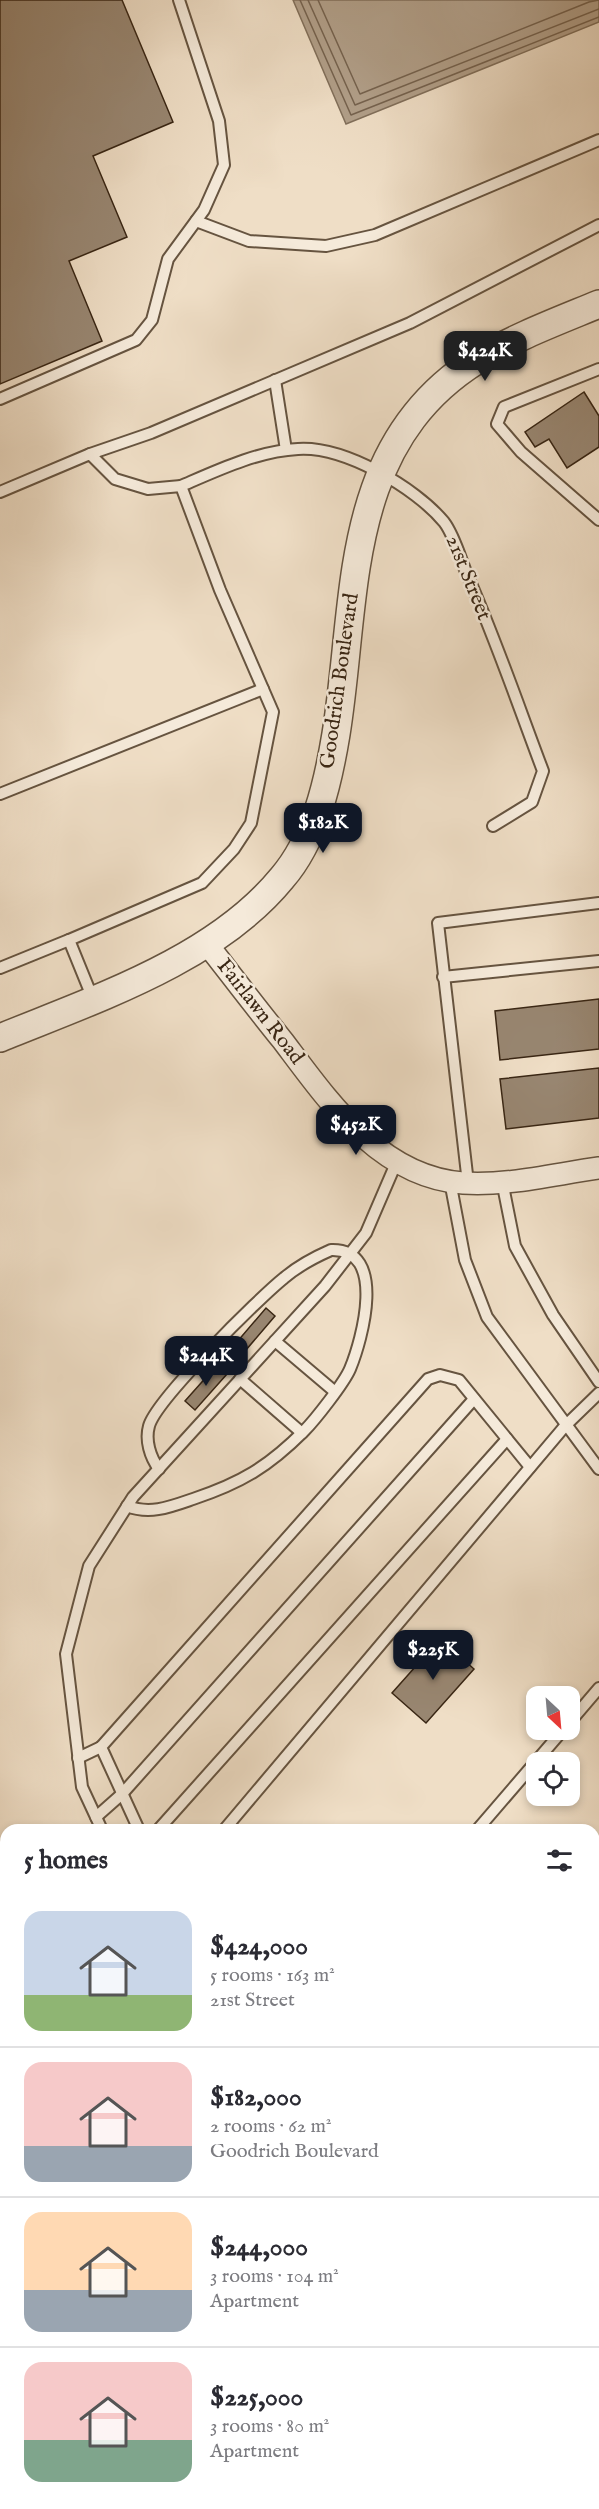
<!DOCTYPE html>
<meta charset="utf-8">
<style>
:root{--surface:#fff;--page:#f7f7f7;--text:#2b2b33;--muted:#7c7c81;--line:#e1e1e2;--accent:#111827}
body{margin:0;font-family:"IM FELL English",serif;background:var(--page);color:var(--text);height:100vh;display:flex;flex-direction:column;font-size:22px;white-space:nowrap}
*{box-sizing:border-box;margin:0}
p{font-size:20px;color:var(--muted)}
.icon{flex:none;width:33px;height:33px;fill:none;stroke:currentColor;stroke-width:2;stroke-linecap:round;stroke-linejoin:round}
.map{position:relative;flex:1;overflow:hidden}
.side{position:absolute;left:0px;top:1824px;width:600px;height:686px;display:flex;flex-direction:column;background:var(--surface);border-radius:18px 18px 0 0;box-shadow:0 3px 9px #0003}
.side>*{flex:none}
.needle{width:39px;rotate:154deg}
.controls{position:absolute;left:526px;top:1686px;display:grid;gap:12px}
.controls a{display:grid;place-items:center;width:54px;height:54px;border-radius:12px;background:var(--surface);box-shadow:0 3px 9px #0003;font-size:30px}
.price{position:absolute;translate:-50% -51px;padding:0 14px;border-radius:12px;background:var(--accent);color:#fff;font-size:20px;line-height:39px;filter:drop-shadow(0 2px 3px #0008)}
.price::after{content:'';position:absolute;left:50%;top:36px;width:18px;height:14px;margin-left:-9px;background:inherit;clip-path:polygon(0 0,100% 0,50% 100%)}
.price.active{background:#222;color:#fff}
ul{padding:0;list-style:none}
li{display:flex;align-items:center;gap:18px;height:150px;padding:0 24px}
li+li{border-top:2px solid var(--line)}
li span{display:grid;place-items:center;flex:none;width:168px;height:120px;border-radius:18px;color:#555}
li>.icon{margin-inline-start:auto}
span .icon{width:72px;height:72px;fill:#fffc;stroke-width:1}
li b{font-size:26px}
h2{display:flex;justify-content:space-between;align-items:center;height:72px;padding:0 24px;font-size:26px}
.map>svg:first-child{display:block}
</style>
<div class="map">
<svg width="599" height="2509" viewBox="0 0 599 2509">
<rect width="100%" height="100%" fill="#efdec6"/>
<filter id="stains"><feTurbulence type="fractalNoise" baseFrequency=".00333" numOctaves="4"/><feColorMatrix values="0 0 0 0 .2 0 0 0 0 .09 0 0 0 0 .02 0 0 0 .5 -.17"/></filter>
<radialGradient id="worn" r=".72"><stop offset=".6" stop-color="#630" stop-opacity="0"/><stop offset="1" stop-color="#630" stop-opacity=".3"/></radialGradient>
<path fill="#b19f89" stroke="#816f5a" stroke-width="1.5" d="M293,0H599V22L346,124Z"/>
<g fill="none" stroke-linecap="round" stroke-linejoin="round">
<g stroke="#75624e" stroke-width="1.5">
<path d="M300,0L351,115L599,17"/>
<path d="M308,0L355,105L599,9"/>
<path d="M318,0L360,94L589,2L599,0"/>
</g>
</g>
<g fill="#988671" stroke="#392614" stroke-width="1.5">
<path d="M0,0H122L173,122L93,156L127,237L69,261L102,341L0,384Z"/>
<path d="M584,392L599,416V447L567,468L549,439L535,447L525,432Z"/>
<path d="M599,999V1049L500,1060L495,1011Z"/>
<path d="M599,1068V1118L506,1129L500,1079Z"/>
<path d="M266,1308L275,1316L234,1364L225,1356Z"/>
<path d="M217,1365L227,1374L195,1410L185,1401Z"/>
<path d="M440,1639L474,1669L426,1723L392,1693Z"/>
<path d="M594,1865L599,1869V1889L594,1896Z"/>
<path d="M0,2310L6,2323V2371L2,2372L6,2381V2393L0,2396Z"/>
<path d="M6,2443V2504H58L61,2509H0V2446Z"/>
<path d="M127,2504H284L287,2509H130Z"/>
<path d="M369,2504H397L400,2509H358Z"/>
</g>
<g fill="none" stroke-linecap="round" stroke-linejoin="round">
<defs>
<g id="service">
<path d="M196,221L249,241L326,246L375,235L599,140"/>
<path d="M599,369L504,407L497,424L521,452L599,520"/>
<path d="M275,380L286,450"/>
<path d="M0,399L136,340L152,320L168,259L204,210L224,165L219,121L179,0"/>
<path d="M90,454L151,433L410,323L599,225"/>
<path d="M0,492L90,454L115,479L148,489L181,486"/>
<path d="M0,794L263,689"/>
<path d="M0,968L69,940"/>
<path d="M443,977L599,961"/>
<path d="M93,999L69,940L202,883L234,849L251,823L273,712L220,590L181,486C218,470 258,451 298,449C344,446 415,487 444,522C454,535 460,557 466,572C495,637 518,705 543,771L532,802L493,826"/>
<path d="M450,1181L465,1260L487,1317L599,1469"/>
<path d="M502,1181L515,1246L553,1315L599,1382"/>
<path d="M468,1183L438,923L599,903"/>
<path d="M275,1341L334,1391"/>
<path d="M240,1379L302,1433"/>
<path d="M127,1506C150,1515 170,1507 193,1499C241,1483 268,1467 304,1431C315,1420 344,1383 350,1369C362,1340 388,1248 331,1250C315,1257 298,1266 284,1278C259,1298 156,1400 149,1426C145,1440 150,1457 159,1469"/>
<path d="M570,1722L599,1688"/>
<path d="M78,1758L101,1747"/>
<path d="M96,1817L122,1794L474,1399"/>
<path d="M102,1830L82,1787L66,1654L89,1566L133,1497L325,1286L366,1233L397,1161"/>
<path d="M139,1830L101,1747L428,1379L440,1375L459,1380L530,1467"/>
<path d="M158,1830L507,1439"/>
<path d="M224,1830L565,1426L599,1393"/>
<path d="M477,1830L563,1730"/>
<path d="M594,2330L599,2335"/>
<path d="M0,2420L6,2417"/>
</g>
<path id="minor" d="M207,944C232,976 257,1009 283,1041C329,1102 380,1177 463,1183C508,1186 555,1174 599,1168"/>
<path id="tertiary" d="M0,1038C95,999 215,960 282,878C315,840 328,783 336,734C358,598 341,445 477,360C515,337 558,321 599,304"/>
</defs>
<use href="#service" stroke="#665440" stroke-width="14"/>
<use href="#minor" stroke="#665440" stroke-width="24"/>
<use href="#tertiary" stroke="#665440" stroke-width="30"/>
<use href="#service" stroke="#f5eada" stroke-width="10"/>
<use href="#minor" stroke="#f5eada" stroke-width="21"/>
<use href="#tertiary" stroke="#f5eada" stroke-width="27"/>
</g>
<g text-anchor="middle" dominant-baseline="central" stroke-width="5" stroke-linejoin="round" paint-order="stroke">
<g font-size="21" fill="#392614" stroke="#f5eada">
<text transform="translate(468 578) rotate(68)">21st Street</text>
<text transform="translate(340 681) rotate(-82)">Goodrich Boulevard</text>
<text transform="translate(260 1012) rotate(52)">Fairlawn Road</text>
</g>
</g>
<rect width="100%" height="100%" filter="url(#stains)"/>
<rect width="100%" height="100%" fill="url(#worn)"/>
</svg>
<div class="controls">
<a><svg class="needle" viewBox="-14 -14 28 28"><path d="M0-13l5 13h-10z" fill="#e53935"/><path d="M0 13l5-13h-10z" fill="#7c7c81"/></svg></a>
<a><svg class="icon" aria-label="locate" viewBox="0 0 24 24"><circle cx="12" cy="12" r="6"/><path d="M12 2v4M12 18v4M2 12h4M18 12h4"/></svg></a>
</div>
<b class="price active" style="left:485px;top:382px">$424K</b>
<b class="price" style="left:323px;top:854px">$182K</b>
<b class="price" style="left:356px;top:1156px">$452K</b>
<b class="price" style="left:206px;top:1387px">$244K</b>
<b class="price" style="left:433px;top:1681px">$225K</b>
<section class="side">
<h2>5 homes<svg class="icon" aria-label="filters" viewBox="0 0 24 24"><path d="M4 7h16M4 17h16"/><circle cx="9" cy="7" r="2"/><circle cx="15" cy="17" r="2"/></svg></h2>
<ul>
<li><span style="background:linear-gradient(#c9d6e8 70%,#8fb573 0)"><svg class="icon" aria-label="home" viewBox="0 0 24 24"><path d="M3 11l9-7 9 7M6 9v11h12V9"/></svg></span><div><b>$424,000</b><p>5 rooms · 163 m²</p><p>21st Street</p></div></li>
<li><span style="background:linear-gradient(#f6c9c9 70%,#9aa5b1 0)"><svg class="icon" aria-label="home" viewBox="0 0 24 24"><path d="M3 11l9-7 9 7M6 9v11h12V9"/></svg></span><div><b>$182,000</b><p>2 rooms · 62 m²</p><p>Goodrich Boulevard</p></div></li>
<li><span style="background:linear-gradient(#ffd9b3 65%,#9aa5b1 0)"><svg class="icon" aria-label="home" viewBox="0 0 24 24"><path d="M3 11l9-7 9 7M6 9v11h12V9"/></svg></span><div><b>$244,000</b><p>3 rooms · 104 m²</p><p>Apartment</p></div></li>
<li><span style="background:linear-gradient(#f6c9c9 65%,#7fa58c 0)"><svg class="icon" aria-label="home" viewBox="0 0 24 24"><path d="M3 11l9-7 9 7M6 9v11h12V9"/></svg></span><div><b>$225,000</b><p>3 rooms · 80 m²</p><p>Apartment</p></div></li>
</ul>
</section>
</div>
